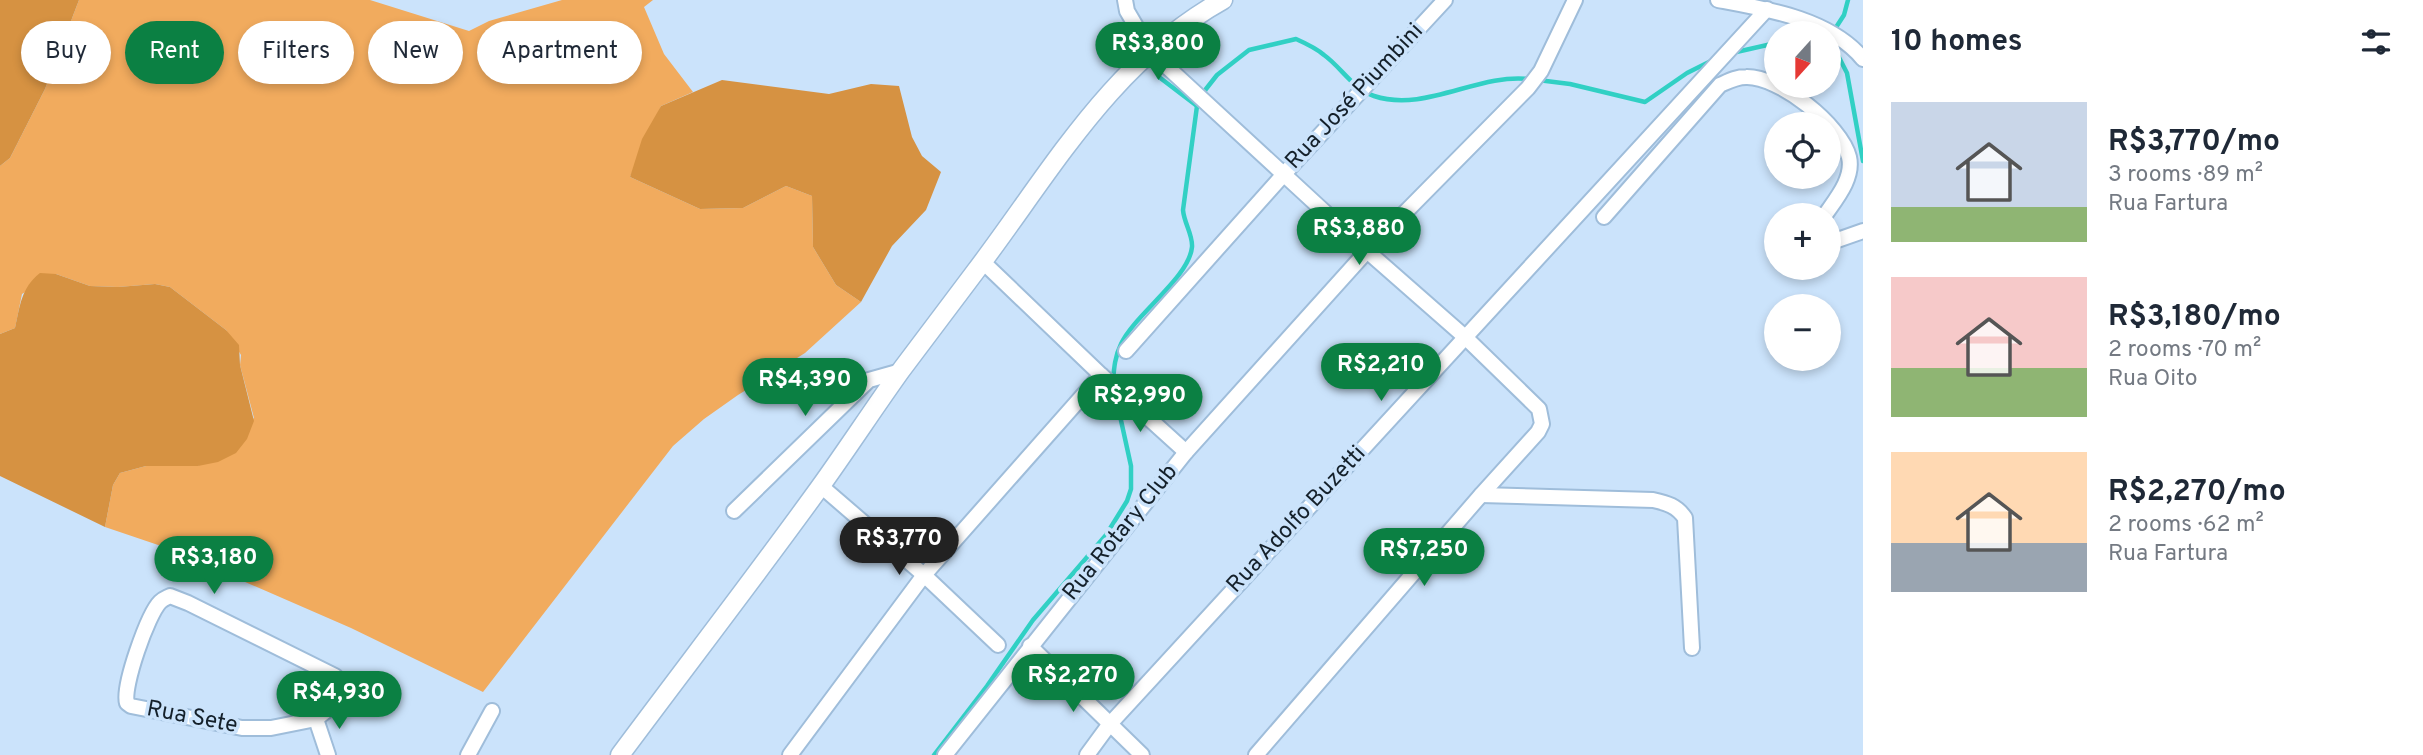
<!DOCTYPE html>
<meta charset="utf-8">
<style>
:root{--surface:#fff;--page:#f2f2f3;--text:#1f2937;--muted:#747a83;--accent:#0b8043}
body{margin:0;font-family:Overpass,sans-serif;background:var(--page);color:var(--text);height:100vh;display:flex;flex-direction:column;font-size:26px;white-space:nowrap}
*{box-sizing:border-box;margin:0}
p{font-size:23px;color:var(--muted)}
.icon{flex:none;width:38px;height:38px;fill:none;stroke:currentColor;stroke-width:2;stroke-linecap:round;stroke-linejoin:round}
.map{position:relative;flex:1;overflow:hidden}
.sheet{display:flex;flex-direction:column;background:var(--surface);width:560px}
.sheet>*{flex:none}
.hud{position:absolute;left:21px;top:21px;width:665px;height:63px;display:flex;gap:14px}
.needle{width:46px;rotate:201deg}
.controls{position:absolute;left:1764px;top:21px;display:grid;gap:14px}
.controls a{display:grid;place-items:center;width:77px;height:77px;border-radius:50%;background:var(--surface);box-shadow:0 4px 10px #0003;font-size:35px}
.price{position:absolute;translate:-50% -60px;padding:0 16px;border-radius:24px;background:var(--accent);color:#fff;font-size:23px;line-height:46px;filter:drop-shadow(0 2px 4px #0008)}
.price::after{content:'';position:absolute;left:50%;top:42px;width:21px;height:16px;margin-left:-10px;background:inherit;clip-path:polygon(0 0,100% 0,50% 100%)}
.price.on{background:#222;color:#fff}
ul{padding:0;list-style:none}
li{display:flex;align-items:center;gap:21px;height:175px;padding:0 28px}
li span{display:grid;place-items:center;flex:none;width:196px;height:140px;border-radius:0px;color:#555}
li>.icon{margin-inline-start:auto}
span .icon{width:84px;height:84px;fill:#fffc;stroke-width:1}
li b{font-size:30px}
h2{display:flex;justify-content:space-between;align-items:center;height:84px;padding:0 28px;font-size:30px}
.pill{padding:0 24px;border-radius:32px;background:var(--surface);box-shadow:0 4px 10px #0003;font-size:24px;line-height:63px}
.pill.on{background:var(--accent);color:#fff}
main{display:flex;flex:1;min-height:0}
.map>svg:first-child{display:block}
</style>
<main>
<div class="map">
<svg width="1863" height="755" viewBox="0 0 1863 755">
<rect width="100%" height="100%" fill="#cbe3fb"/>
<path fill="#f1ab5e" d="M79,0H370L469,31L489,21L562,0H653L644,7L664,54L693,92L661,106L630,177L700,209L743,208L786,186L812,196L813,247L836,285L861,302L805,353L738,395L704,419L673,446L483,692L351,628L167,548L105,527L113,485L120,473L146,466H198L254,418L240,365L241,355L226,330L170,287L155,284L118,287L90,286L56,274L22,294L15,328L0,334V166L10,158L45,89Z"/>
<g fill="#d69242">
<path d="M0,0H79L45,89L10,158L0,166Z"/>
<path d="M722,80L829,94L871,84L899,86L912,137L922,156L941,172L926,210L892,246L861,302L836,285L813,247L812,196L786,186L743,208L700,209L630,177L642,139L661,106Z"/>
<path d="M40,273L56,274L90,286L118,287L155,284L170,287L226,330L239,345L240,365L254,421L247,439L236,453L218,462L198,466H146L120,473L113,485L105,527L0,476V334L15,328C20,306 21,288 40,273Z"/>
</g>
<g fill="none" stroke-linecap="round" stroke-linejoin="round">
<g stroke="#31d0c4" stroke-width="4.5">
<path d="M1833,32L1844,15L1848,0"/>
<path d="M1829,38L1847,73L1863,161"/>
<path d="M1732,53L1776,43"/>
<path d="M1159,77L1197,106"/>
<path d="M1538,80L1570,84L1645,102L1687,73L1711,61"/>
<path d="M1113,381C1114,368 1115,356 1121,344C1135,314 1189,278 1192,247C1193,235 1184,223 1183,210L1197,106L1206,89L1217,75L1249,50L1296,39C1305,43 1316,48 1324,55C1341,67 1353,89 1374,96C1425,113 1478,73 1529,79"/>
<path d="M934,755L987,686L1033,620L1106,535L1127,501L1131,489V466L1115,393"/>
</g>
<defs>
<g id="minor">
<path d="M1125,0L1127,11L1151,52L1367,251L1465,337L1539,409L1542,424L1538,432L1481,495L1256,755"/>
<path d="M1718,0C1767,9 1830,19 1863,59"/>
<path d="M1604,217L1720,85C1729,81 1736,77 1746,77C1779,76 1841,125 1849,157C1854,178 1836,199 1825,215"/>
<path d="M1829,243L1863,231"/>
<path d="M983,262L1101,375L1186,452"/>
<path d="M1126,351L1284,174L1445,0"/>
<path d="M821,486L924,575L998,645"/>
<path d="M1481,495L1653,500C1667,503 1677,506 1685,518L1692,648"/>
<path d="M734,511L869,380L901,371"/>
<path d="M170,596L188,603L335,676L345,687L341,699L316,719L271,728H242L131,706L127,703C122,687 148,614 160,602C163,599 166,598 170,596Z"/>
<path d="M1030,646L1142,755"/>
<path d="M316,719L328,755"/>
<path d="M468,755L492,711"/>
<path d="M790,755L924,575L1101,375"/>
<path d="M945,755L1186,452L1367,251L1528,88L1541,71L1575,0"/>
<path d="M1087,755L1109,725L1767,9"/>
</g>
<path id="major" d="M620,755C687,665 755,577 820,487C848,448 874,408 902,369C926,337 951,304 975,272C1051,172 1110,63 1223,0"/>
</defs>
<use href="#minor" stroke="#9fbdda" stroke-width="18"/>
<use href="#major" stroke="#9fbdda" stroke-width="21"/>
<use href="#minor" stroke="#fff" stroke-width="14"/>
<use href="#major" stroke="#fff" stroke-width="18"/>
</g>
<g text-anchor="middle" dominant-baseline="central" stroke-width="7" stroke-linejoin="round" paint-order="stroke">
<g font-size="23" fill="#14202a" stroke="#cbe3fb">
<text transform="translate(1355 97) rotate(-47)">Rua José Piumbini</text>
<text transform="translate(1297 520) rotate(-47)">Rua Adolfo Buzetti</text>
<text transform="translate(1121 533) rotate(-51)">Rua Rotary Club</text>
<text transform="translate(192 718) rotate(11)">Rua Sete</text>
</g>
</g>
</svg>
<div class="controls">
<a><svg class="needle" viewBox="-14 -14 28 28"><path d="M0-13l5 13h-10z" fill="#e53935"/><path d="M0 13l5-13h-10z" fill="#747a83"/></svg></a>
<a><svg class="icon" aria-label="locate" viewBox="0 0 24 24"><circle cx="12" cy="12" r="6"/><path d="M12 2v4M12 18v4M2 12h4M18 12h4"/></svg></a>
<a>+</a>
<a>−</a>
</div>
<b class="price" style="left:1158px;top:82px">R$3,800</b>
<b class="price" style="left:1359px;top:267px">R$3,880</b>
<b class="price" style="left:1381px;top:403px">R$2,210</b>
<b class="price" style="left:805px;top:418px">R$4,390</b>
<b class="price" style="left:1140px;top:434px">R$2,990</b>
<b class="price on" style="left:899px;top:577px">R$3,770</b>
<b class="price" style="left:1424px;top:588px">R$7,250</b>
<b class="price" style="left:214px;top:596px">R$3,180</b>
<b class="price" style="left:1073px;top:714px">R$2,270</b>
<b class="price" style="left:339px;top:731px">R$4,930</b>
<div class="hud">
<a class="pill">Buy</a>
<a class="pill on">Rent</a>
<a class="pill">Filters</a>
<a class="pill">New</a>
<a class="pill">Apartment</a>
</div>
</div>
<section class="sheet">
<h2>10 homes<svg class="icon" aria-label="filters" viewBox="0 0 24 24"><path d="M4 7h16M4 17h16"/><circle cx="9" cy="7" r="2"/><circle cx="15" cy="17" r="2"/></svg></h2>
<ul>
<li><span style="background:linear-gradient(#c9d6e8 75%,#8fb573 0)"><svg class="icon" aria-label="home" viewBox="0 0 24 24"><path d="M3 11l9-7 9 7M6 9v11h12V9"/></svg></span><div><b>R$3,770/mo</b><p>3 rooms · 89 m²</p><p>Rua Fartura</p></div></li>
<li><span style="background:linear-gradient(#f6c9c9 65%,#8fb573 0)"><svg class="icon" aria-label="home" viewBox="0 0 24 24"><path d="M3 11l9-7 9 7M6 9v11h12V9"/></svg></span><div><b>R$3,180/mo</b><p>2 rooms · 70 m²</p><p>Rua Oito</p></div></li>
<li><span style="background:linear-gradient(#ffd9b3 65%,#9aa5b1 0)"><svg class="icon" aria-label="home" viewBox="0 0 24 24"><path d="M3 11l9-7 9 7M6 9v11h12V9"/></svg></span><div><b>R$2,270/mo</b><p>2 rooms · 62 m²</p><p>Rua Fartura</p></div></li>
</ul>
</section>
</main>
